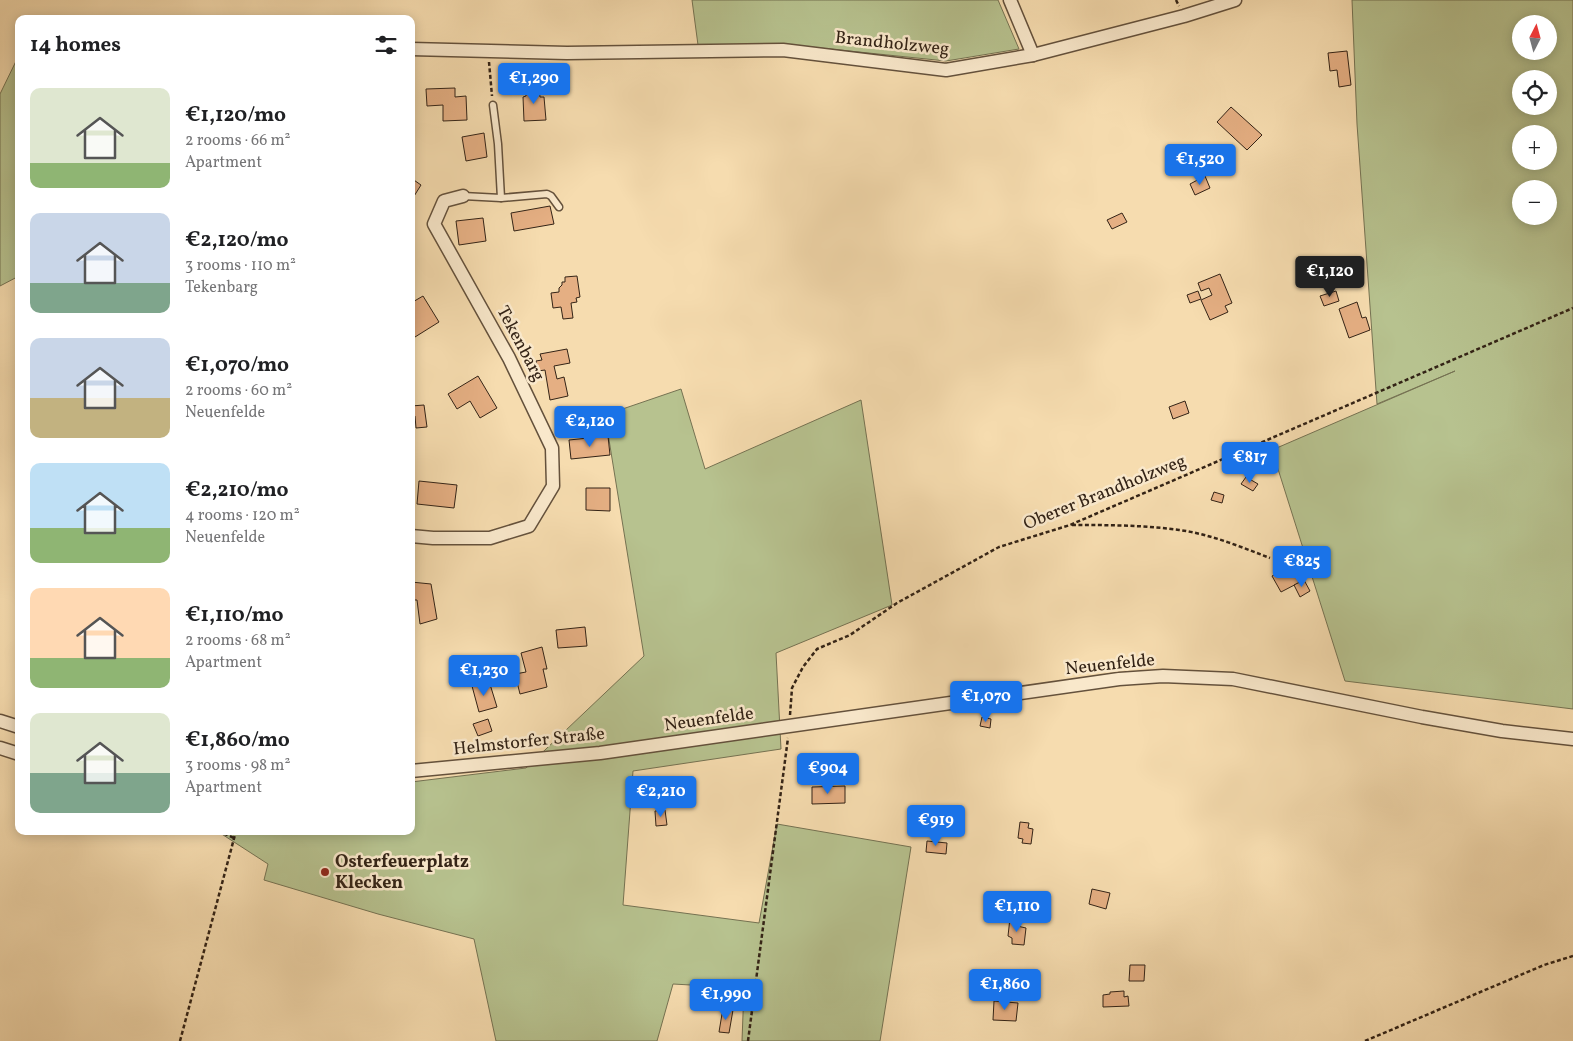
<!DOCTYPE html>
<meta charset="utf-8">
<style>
:root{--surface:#fff;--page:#f6f6f6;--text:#202124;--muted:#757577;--accent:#1a73e8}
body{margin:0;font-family:Vollkorn,serif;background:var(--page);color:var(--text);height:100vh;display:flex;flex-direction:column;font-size:19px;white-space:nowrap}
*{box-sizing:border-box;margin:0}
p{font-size:16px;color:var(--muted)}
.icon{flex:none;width:28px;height:28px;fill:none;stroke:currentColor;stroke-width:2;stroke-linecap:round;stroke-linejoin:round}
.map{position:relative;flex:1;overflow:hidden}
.side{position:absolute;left:15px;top:15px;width:400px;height:820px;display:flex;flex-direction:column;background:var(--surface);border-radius:10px;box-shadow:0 2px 12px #0003}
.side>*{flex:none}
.needle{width:32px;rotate:6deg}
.buttons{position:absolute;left:1512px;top:15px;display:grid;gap:10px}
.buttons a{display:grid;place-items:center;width:45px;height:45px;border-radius:50%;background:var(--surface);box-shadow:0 2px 12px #0003;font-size:25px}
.price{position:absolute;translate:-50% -42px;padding:0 11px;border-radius:5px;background:var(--accent);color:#fff;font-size:16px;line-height:32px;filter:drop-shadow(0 1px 2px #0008)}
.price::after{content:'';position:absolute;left:50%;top:30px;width:15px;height:11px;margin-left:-8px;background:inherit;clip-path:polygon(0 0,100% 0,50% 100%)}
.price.selected{background:#222;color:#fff}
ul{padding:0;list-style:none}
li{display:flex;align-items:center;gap:15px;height:125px;padding:0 15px}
li span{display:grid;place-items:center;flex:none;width:140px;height:100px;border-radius:10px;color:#555}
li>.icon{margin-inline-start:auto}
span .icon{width:60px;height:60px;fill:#fffc;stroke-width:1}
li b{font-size:21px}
h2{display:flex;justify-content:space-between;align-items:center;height:60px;padding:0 15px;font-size:21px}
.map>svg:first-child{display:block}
</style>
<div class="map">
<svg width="1573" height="1041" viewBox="0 0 1573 1041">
<rect width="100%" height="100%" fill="#f6dcaf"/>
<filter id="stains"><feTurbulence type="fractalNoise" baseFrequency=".004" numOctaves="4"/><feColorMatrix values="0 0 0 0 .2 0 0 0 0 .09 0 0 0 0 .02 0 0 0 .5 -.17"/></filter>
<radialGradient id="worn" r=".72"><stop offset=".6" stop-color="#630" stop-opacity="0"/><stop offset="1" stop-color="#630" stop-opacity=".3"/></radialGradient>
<g fill="#b7c28f" stroke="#757252" fill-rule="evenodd">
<path d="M692,0H998L1019,49L946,61L791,45H698Z"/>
<path d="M1352,0H1573V709L1345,681L1272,450L1455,371L1377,404L1357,124ZM1521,24H1549V51H1521ZM1521,79H1549V106H1521ZM1521,134H1549V161H1521ZM1521,189H1549V216H1521Z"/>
<path d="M19,55V276L0,286V94Z"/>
<path d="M681,389L705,469L861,400L892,605L776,653L781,749L633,771L623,905L759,923L777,824L911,847L880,1041H742L744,988L673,984L657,1041H496L474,939L378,914L264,880L268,864L217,831H411V782L526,768L644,656L605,415Z"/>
</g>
<g fill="#e5af83" stroke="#332316">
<path d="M1347,51L1351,85L1339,87L1337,70L1330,71L1328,53Z"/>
<path d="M539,86L540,97H544L546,120L524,121L523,97L526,96V87Z"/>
<path d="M455,88V97L466,96L467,120L443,121V105L427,106L426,89Z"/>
<path d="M1231,107L1262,135L1247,150L1217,122Z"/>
<path d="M484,133L487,157L466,161L462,137Z"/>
<path d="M1205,176L1210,188L1195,195L1190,184Z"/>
<path d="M411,178L421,185L411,201Z"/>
<path d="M550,206L554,224L514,231L511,213Z"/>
<path d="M1122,213L1127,222L1112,229L1107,220Z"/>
<path d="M483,218L486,241L459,245L456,221Z"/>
<path d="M1220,274L1232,303L1225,306L1228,312L1210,320L1201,300L1212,295L1209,288L1201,291L1198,283Z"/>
<path d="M577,276L580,297L576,298L577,302L571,303L573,318L563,319L561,307L553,308L551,293L559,292V288L562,285V282H565V277Z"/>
<path d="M1198,291L1201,299L1190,303L1187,295Z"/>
<path d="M1336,291L1339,301L1324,306L1320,296Z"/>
<path d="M423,296L439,322L415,337L411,332V303Z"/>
<path d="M1357,302L1362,318L1366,317L1370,330L1349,338L1339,309Z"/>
<path d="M567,349L570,363L554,366L557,379L564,377L568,396L550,400L545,370L538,371L536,361L542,360L540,354Z"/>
<path d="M478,376L497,408L480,418L470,401L457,409L448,394Z"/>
<path d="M1185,401L1189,413L1173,419L1169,407Z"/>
<path d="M424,405L427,427L416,428L415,416H411V406Z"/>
<path d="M608,436L610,455L571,459L569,440Z"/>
<path d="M1246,477L1258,484L1253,491L1241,484Z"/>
<path d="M419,481L457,485L454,508L417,504Z"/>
<path d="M586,488H610V511L586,510Z"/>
<path d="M1214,492L1224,495L1222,503L1211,500Z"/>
<path d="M1295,563L1304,580L1281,592L1272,576Z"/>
<path d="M1304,580L1310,591L1300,597L1294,585Z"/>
<path d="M411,582L431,584L437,619L420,624L417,600H411Z"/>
<path d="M585,627L587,646L558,648L556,630Z"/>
<path d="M542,647L547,669H543L547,687L520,694L515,674L526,672L521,653Z"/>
<path d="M489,681L497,707L479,712L472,686Z"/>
<path d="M982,717L991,719L990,728L980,726Z"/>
<path d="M488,719L492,731L478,736L473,724Z"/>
<path d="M848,764L849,780H839L838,765Z"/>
<path d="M845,786V803L812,804V787Z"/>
<path d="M665,810L667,825L656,826L655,811Z"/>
<path d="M1020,822L1029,823L1028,828L1033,829L1031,844L1022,843L1023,839L1018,838Z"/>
<path d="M927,841L947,843L946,854L926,852Z"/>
<path d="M1092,889L1110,893L1106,909L1089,904Z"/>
<path d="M1010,918L1018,919L1017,926L1026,928L1024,945L1012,944V938L1008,936Z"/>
<path d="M1130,965H1145L1144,981H1129Z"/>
<path d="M1021,976L1033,978L1030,998L1022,997L1024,983L1020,982Z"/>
<path d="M1124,991V997L1128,996L1129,1006L1103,1007V995L1110,994V992Z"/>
<path d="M994,1001L1018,1003L1016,1021L993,1020Z"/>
<path d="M723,1008L733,1010L729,1033L719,1032Z"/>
</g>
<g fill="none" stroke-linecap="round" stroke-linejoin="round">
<defs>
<g id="service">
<path d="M493,105L498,144L501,198"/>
<path d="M463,196L501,198L547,194L551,196L559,207"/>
</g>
<g id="minor">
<path d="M1010,0L1033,55"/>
<path d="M411,49L567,53L783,50L946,70L1033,55L1184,16L1235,0"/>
<path d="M411,536L433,538H490L529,526L553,486L552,448L509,358L434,224L444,201L463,196"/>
<path d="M0,721L19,727"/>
<path d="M0,748L19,754"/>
<path d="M411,771L600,753L1119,679L1163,676L1233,679L1422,717L1502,731L1573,739"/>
</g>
</defs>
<use href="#service" stroke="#64513c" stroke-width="9"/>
<use href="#minor" stroke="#64513c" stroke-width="15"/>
<g stroke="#332316" stroke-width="2.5" stroke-dasharray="4 2.5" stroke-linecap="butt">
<path d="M1176,0L1179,6"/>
<path d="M489,62L492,96"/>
<path d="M1072,525C1107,525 1143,525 1179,530C1210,534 1241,547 1270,558"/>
<path d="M790,715L792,688L803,667L817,649L850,635L897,603L999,547L1070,525L1573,308"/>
<path d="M218,831L234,838"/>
<path d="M180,1041L236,831"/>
<path d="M748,1041L788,738"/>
<path d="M1365,1041L1544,965L1573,956"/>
</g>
<use href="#service" stroke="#f9e8cb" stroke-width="6"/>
<use href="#minor" stroke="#f9e8cb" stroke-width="12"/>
</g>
<circle fill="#8f2418" stroke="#f9e8cb" stroke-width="2" cx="325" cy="872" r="5"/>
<g text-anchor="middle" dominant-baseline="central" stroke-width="5" stroke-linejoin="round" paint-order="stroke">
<g font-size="18" fill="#332316" stroke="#f9e8cb">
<text transform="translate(892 44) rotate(6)">Brandholzweg</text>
<text transform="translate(520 344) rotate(62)">Tekenbarg</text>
<text transform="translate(1105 493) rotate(-22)">Oberer Brandholzweg</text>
<text transform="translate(1110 665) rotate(-6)">Neuenfelde</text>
<text transform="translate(709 720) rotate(-8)">Neuenfelde</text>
<text transform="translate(529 742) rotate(-6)">Helmstorfer Straße</text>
</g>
<g font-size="18" font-weight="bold" fill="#332316" stroke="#f9e8cb" text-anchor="start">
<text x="335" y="862">Osterfeuerplatz<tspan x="335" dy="21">Klecken</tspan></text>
</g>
</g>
<rect width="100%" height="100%" filter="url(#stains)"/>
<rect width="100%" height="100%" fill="url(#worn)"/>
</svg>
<div class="buttons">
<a><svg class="needle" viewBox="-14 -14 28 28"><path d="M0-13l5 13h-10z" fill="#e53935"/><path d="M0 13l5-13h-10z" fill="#757577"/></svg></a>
<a><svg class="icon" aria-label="locate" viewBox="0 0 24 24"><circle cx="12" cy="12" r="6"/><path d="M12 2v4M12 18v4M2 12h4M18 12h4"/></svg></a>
<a>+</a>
<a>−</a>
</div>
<b class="price" style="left:534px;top:105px">€1,290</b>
<b class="price" style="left:1200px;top:186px">€1,520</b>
<b class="price selected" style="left:1330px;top:298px">€1,120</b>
<b class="price" style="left:590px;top:448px">€2,120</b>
<b class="price" style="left:1250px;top:484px">€817</b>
<b class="price" style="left:1302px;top:588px">€825</b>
<b class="price" style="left:484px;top:697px">€1,230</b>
<b class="price" style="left:986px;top:723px">€1,070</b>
<b class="price" style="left:828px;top:795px">€904</b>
<b class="price" style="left:661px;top:818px">€2,210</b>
<b class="price" style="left:936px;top:847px">€919</b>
<b class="price" style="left:1017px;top:933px">€1,110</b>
<b class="price" style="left:1005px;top:1011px">€1,860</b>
<b class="price" style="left:726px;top:1021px">€1,990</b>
<section class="side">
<h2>14 homes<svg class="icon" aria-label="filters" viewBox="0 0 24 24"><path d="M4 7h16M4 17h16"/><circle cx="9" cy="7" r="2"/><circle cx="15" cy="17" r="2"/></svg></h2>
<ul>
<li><span style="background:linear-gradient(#dfe7d0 75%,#8fb573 0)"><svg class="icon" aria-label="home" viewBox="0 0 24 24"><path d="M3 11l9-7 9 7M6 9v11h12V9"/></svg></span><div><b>€1,120/mo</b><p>2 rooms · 66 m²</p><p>Apartment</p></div></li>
<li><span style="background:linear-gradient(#c9d6e8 70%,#7fa58c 0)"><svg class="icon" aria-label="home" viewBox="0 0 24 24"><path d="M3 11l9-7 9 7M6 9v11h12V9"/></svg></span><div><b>€2,120/mo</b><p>3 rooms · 110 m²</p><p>Tekenbarg</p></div></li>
<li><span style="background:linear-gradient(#c9d6e8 60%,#c2b280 0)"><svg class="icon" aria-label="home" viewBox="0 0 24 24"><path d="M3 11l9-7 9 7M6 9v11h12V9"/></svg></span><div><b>€1,070/mo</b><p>2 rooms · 60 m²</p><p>Neuenfelde</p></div></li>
<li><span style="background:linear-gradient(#bfe0f5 65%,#8fb573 0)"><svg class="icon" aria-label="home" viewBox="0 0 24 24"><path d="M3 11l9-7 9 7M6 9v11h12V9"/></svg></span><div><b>€2,210/mo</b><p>4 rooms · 120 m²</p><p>Neuenfelde</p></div></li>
<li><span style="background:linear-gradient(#ffd9b3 70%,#8fb573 0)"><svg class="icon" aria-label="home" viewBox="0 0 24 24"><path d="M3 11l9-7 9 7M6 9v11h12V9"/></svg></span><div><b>€1,110/mo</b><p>2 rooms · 68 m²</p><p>Apartment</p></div></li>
<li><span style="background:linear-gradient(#dfe7d0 60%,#7fa58c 0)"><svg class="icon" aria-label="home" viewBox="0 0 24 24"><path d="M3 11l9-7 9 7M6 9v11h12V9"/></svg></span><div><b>€1,860/mo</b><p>3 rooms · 98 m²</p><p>Apartment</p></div></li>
</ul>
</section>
</div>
